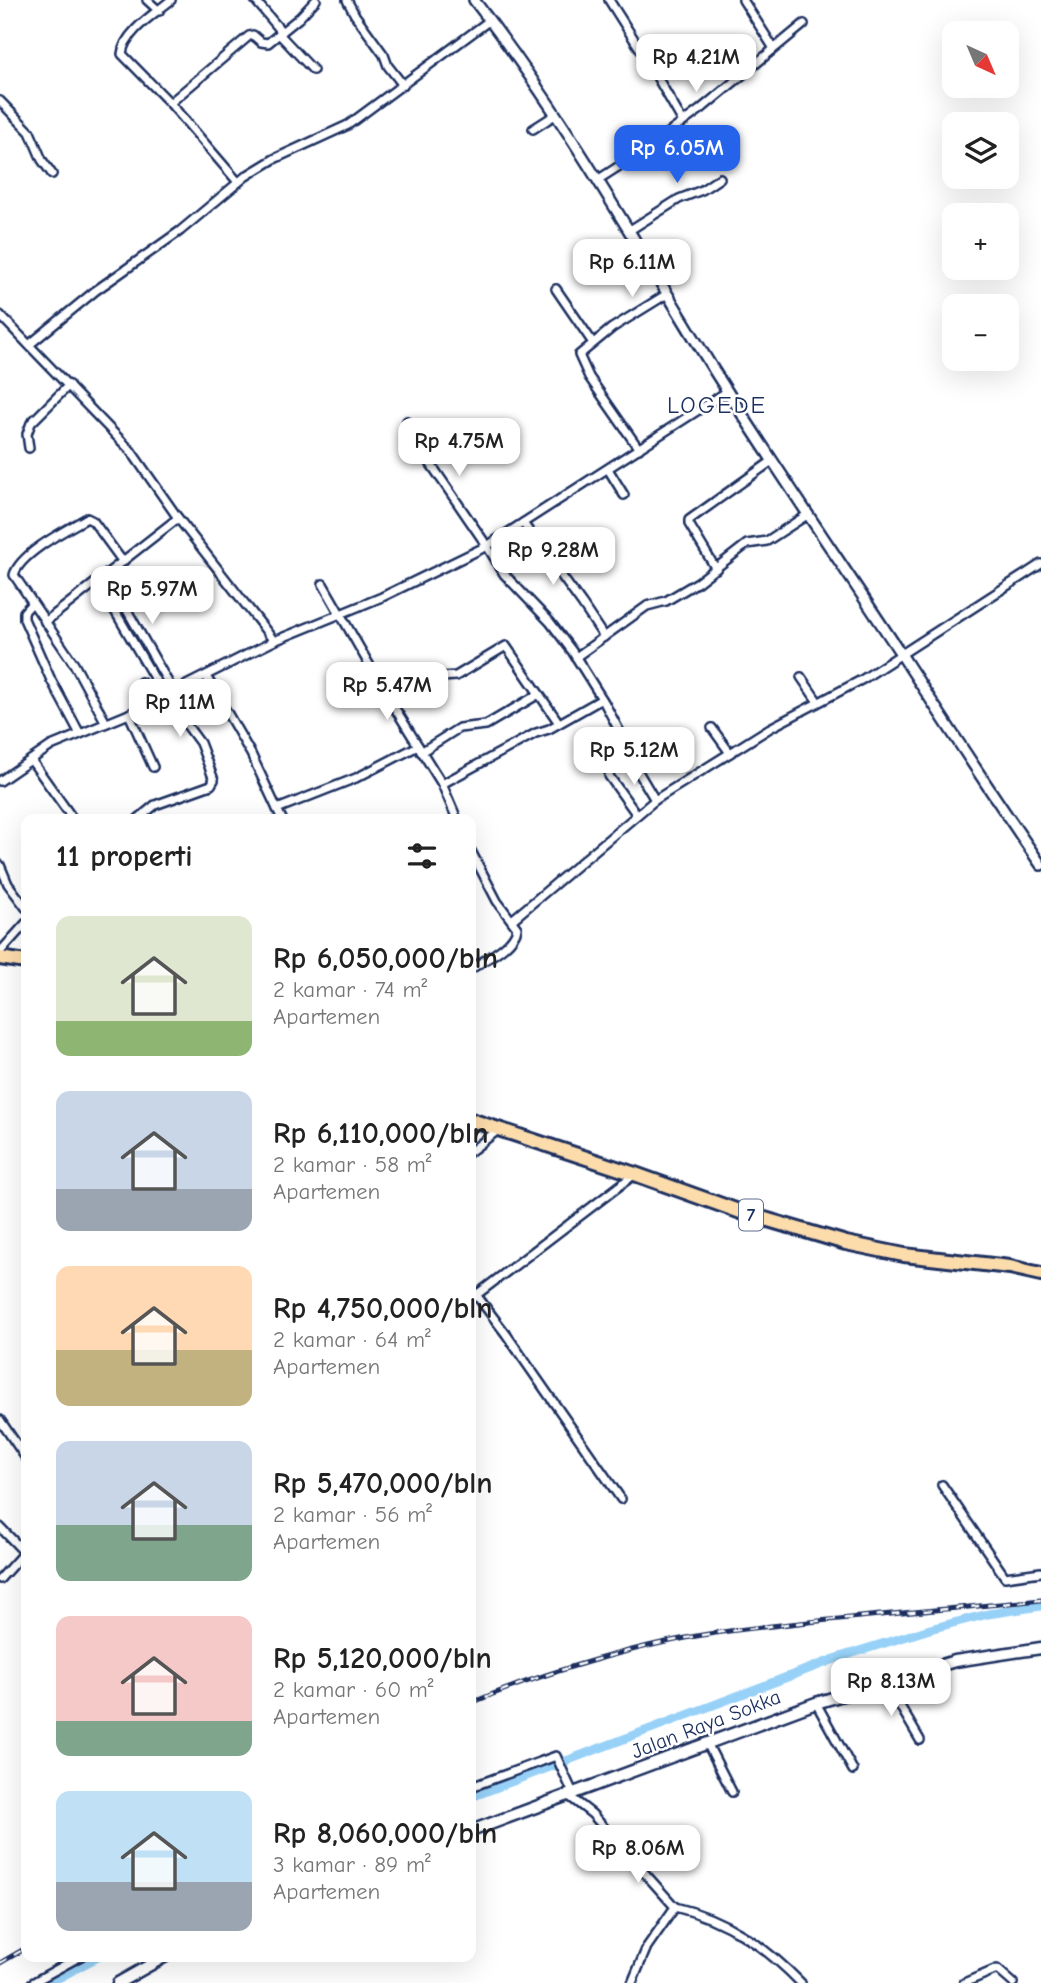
<!DOCTYPE html>
<html lang="id">
<meta charset="utf-8">
<style>
:root{--surface:#fff;--page:#f2f2f2;--text:#222;--muted:#767676;--accent:#2563eb}
body{margin:0;font-family:"Comic Neue",sans-serif;background:var(--page);color:var(--text);height:100vh;display:flex;flex-direction:column;font-size:26px;white-space:nowrap}
*{box-sizing:border-box;margin:0}
p{font-size:23px;color:var(--muted)}
.icon{flex:none;width:38px;height:38px;fill:none;stroke:currentColor;stroke-width:2;stroke-linecap:round;stroke-linejoin:round}
.map{position:relative;flex:1;overflow:hidden}
.details{position:absolute;left:21px;top:814px;width:455px;height:1148px;display:flex;flex-direction:column;background:var(--surface);border-radius:14px;box-shadow:0 7px 28px #0002}
.details>*{flex:none}
.needle{width:46px;rotate:136deg}
.tools{position:absolute;left:942px;top:21px;display:grid;gap:14px}
.tools a{display:grid;place-items:center;width:77px;height:77px;border-radius:14px;background:var(--surface);box-shadow:0 7px 28px #0002;font-size:35px}
.price{position:absolute;translate:-50% -60px;padding:0 16px;border-radius:14px;background:#fff;color:#222;font-size:23px;line-height:46px;filter:drop-shadow(0 2px 4px #0008)}
.price::after{content:'';position:absolute;left:50%;top:42px;width:21px;height:16px;margin-left:-10px;background:inherit;clip-path:polygon(0 0,100% 0,50% 100%)}
.price.current{background:var(--accent);color:#fff}
ul{padding:0;list-style:none}
li{display:flex;align-items:center;gap:21px;height:175px;padding:0 35px}
li span{display:grid;place-items:center;flex:none;width:196px;height:140px;border-radius:14px;color:#555}
li>.icon{margin-inline-start:auto}
span .icon{width:84px;height:84px;fill:#fffc;stroke-width:1}
li b{font-size:30px}
h2{display:flex;justify-content:space-between;align-items:center;height:84px;padding:0 35px;font-size:30px}
.map>svg:first-child{display:block}
</style>
<div class="map">
<svg width="1041" height="1983" viewBox="0 0 1041 1983">
<rect width="100%" height="100%" fill="#fff"/>
<filter id="ink" filterUnits="userSpaceOnUse"><feTurbulence type="fractalNoise" baseFrequency=".0143" numOctaves="2"/><feDisplacementMap in="SourceGraphic" scale="14" xChannelSelector="R" yChannelSelector="G"/><feConvolveMatrix kernelMatrix="1 2 1 2 8 2 1 2 1" color-interpolation-filters="sRGB"/></filter>
<g filter="url(#ink)">
<g fill="none" stroke-linecap="round" stroke-linejoin="round">
<g stroke="#98d1f7" stroke-width="9">
<path d="M471,1797L840,1657L930,1629L988,1614L1041,1606"/>
<path d="M49,1983L99,1956"/>
</g>
<defs>
<g id="minor">
<path d="M147,0L159,11"/>
<path d="M171,0C156,13 124,32 122,54L170,103L238,182"/>
<path d="M255,0L282,32"/>
<path d="M347,0L355,15L384,55L388,66L403,85"/>
<path d="M609,0L649,63L683,122"/>
<path d="M743,0L773,47"/>
<path d="M279,34L313,70"/>
<path d="M0,101L30,132L42,160L52,174"/>
<path d="M170,103L249,36L253,35L261,42L268,43L299,18L316,0"/>
<path d="M533,129L555,115"/>
<path d="M599,179L652,145L701,109L804,24"/>
<path d="M630,230L679,199L702,190L720,178"/>
<path d="M556,289L593,343"/>
<path d="M0,315L131,451L178,518L274,641"/>
<path d="M29,345L95,291L180,231L246,176L274,159L348,125L490,20"/>
<path d="M407,421L426,457L487,546L504,574L550,622L572,651L604,702L621,734L630,758L655,800"/>
<path d="M29,448L27,434L31,423L69,385"/>
<path d="M639,449L589,377L579,355L612,328L667,294"/>
<path d="M608,469L624,495"/>
<path d="M523,523L582,604L604,637"/>
<path d="M716,569L689,524V520L772,461"/>
<path d="M107,575L173,691L186,724L200,743L214,780L211,785L155,805L138,819"/>
<path d="M98,582L164,695"/>
<path d="M323,584L386,694L442,784L457,819"/>
<path d="M32,603L24,612V619L51,680L80,734"/>
<path d="M45,622L178,518"/>
<path d="M576,657L647,606L666,601L698,582L747,544L767,541L807,515"/>
<path d="M206,676L251,754L277,809"/>
<path d="M801,677L818,702"/>
<path d="M141,682L150,703"/>
<path d="M386,694L413,679L456,676L506,646L559,723"/>
<path d="M129,714L153,767"/>
<path d="M106,723L74,664L14,575C20,553 68,529 87,518L93,521L123,562"/>
<path d="M712,728L730,753"/>
<path d="M421,752L459,728L486,725L539,694"/>
<path d="M31,760L73,819"/>
<path d="M609,776L637,815"/>
<path d="M0,781L51,746L129,714L274,641L382,597L487,546L728,391"/>
<path d="M442,784L536,733L549,729L602,699"/>
<path d="M282,819L277,809L356,778L418,746"/>
<path d="M471,851L497,901L517,928C514,946 485,959 471,969"/>
<path d="M0,865L8,884L26,908"/>
<path d="M512,920L655,800L770,728L863,679L1041,564"/>
<path d="M0,952L26,923"/>
<path d="M471,1151L498,1130"/>
<path d="M471,1288L506,1334L621,1499"/>
<path d="M471,1299L635,1174"/>
<path d="M0,1420L26,1458"/>
<path d="M942,1485L1005,1577L1041,1572"/>
<path d="M0,1527L24,1552"/>
<path d="M0,1579L26,1550"/>
<path d="M886,1682L920,1740"/>
<path d="M816,1703L853,1770"/>
<path d="M707,1743L732,1792"/>
<path d="M471,1787L556,1756L573,1793"/>
<path d="M569,1796L592,1814L675,1907L647,1947L632,1983"/>
<path d="M675,1907C726,1919 765,1946 801,1983"/>
<path d="M32,1983L81,1956"/>
<path d="M964,1983L997,1969L1013,1983"/>
</g>
<path id="tertiary" d="M474,0C565,117 637,246 715,372C775,467 839,560 901,654C947,725 993,796 1041,865"/>
<g id="secondary">
<path d="M471,1831L816,1703L955,1661L1041,1648"/>
<path d="M118,1983L166,1956"/>
</g>
<g id="trunk">
<path d="M0,958L26,962"/>
<path d="M471,1120L635,1174L741,1212L846,1243L904,1255L1010,1267L1041,1274"/>
</g>
</defs>
<use href="#minor" stroke="#1b2f5e" stroke-width="12"/>
<use href="#tertiary" stroke="#1b2f5e" stroke-width="14"/>
<use href="#secondary" stroke="#1b2f5e" stroke-width="15"/>
<use href="#trunk" stroke="#1b2f5e" stroke-width="18"/>
<use href="#minor" stroke="#fff" stroke-width="7"/>
<use href="#tertiary" stroke="#fff" stroke-width="9"/>
<use href="#secondary" stroke="#fff" stroke-width="10"/>
<use href="#trunk" stroke="#fddcac" stroke-width="12"/>
<defs>
<g id="rail">
<path d="M471,1703C545,1672 643,1643 722,1632C828,1618 935,1611 1041,1600"/>
<path d="M0,1963L26,1948"/>
</g>
</defs>
<use href="#rail" stroke="#1b2f5e" stroke-width="5"/>
<use href="#rail" stroke="#fff" stroke-width="2.5" stroke-dasharray="8" stroke-linecap="butt"/>
</g>
</g>
<g text-anchor="middle" dominant-baseline="central" stroke-width="5" stroke-linejoin="round" paint-order="stroke">
<rect fill="#fff" stroke="#5f6d8e" stroke-width="2" x="739" y="1199.5" width="24" height="31" rx="5"/>
<g font-size="19" font-weight="bold" fill="#1b2f5e">
<text x="751" y="1215">7</text>
</g>
<g font-size="21" fill="#1b2f5e" stroke="#fff">
<text transform="translate(706 1724) rotate(-21)">Jalan Raya Sokka</text>
</g>
<g font-size="24" letter-spacing="2" fill="#1b2f5e" stroke="#fff">
<text x="717" y="405">LOGEDE</text>
</g>
</g>
</svg>
<div class="tools">
<a><svg class="needle" viewBox="-14 -14 28 28"><path d="M0-13l5 13h-10z" fill="#e53935"/><path d="M0 13l5-13h-10z" fill="#767676"/></svg></a>
<a><svg class="icon" aria-label="layers" viewBox="0 0 24 24"><path d="M12 4l9 5-9 5-9-5zM3 14l9 5 9-5"/></svg></a>
<a>+</a>
<a>−</a>
</div>
<b class="price" style="left:696px;top:94px">Rp 4.21M</b>
<b class="price current" style="left:677px;top:185px">Rp 6.05M</b>
<b class="price" style="left:632px;top:299px">Rp 6.11M</b>
<b class="price" style="left:459px;top:478px">Rp 4.75M</b>
<b class="price" style="left:553px;top:587px">Rp 9.28M</b>
<b class="price" style="left:152px;top:626px">Rp 5.97M</b>
<b class="price" style="left:387px;top:722px">Rp 5.47M</b>
<b class="price" style="left:180px;top:739px">Rp 11M</b>
<b class="price" style="left:634px;top:787px">Rp 5.12M</b>
<b class="price" style="left:891px;top:1718px">Rp 8.13M</b>
<b class="price" style="left:638px;top:1885px">Rp 8.06M</b>
<section class="details">
<h2>11 properti<svg class="icon" aria-label="filters" viewBox="0 0 24 24"><path d="M4 7h16M4 17h16"/><circle cx="9" cy="7" r="2"/><circle cx="15" cy="17" r="2"/></svg></h2>
<ul>
<li><span style="background:linear-gradient(#dfe7d0 75%,#8fb573 0)"><svg class="icon" aria-label="home" viewBox="0 0 24 24"><path d="M3 11l9-7 9 7M6 9v11h12V9"/></svg></span><div><b>Rp 6,050,000/bln</b><p>2 kamar · 74 m²</p><p>Apartemen</p></div></li>
<li><span style="background:linear-gradient(#c9d6e8 70%,#9aa5b1 0)"><svg class="icon" aria-label="home" viewBox="0 0 24 24"><path d="M3 11l9-7 9 7M6 9v11h12V9"/></svg></span><div><b>Rp 6,110,000/bln</b><p>2 kamar · 58 m²</p><p>Apartemen</p></div></li>
<li><span style="background:linear-gradient(#ffd9b3 60%,#c2b280 0)"><svg class="icon" aria-label="home" viewBox="0 0 24 24"><path d="M3 11l9-7 9 7M6 9v11h12V9"/></svg></span><div><b>Rp 4,750,000/bln</b><p>2 kamar · 64 m²</p><p>Apartemen</p></div></li>
<li><span style="background:linear-gradient(#c9d6e8 60%,#7fa58c 0)"><svg class="icon" aria-label="home" viewBox="0 0 24 24"><path d="M3 11l9-7 9 7M6 9v11h12V9"/></svg></span><div><b>Rp 5,470,000/bln</b><p>2 kamar · 56 m²</p><p>Apartemen</p></div></li>
<li><span style="background:linear-gradient(#f6c9c9 75%,#7fa58c 0)"><svg class="icon" aria-label="home" viewBox="0 0 24 24"><path d="M3 11l9-7 9 7M6 9v11h12V9"/></svg></span><div><b>Rp 5,120,000/bln</b><p>2 kamar · 60 m²</p><p>Apartemen</p></div></li>
<li><span style="background:linear-gradient(#bfe0f5 65%,#9aa5b1 0)"><svg class="icon" aria-label="home" viewBox="0 0 24 24"><path d="M3 11l9-7 9 7M6 9v11h12V9"/></svg></span><div><b>Rp 8,060,000/bln</b><p>3 kamar · 89 m²</p><p>Apartemen</p></div></li>
</ul>
</section>
</div>
